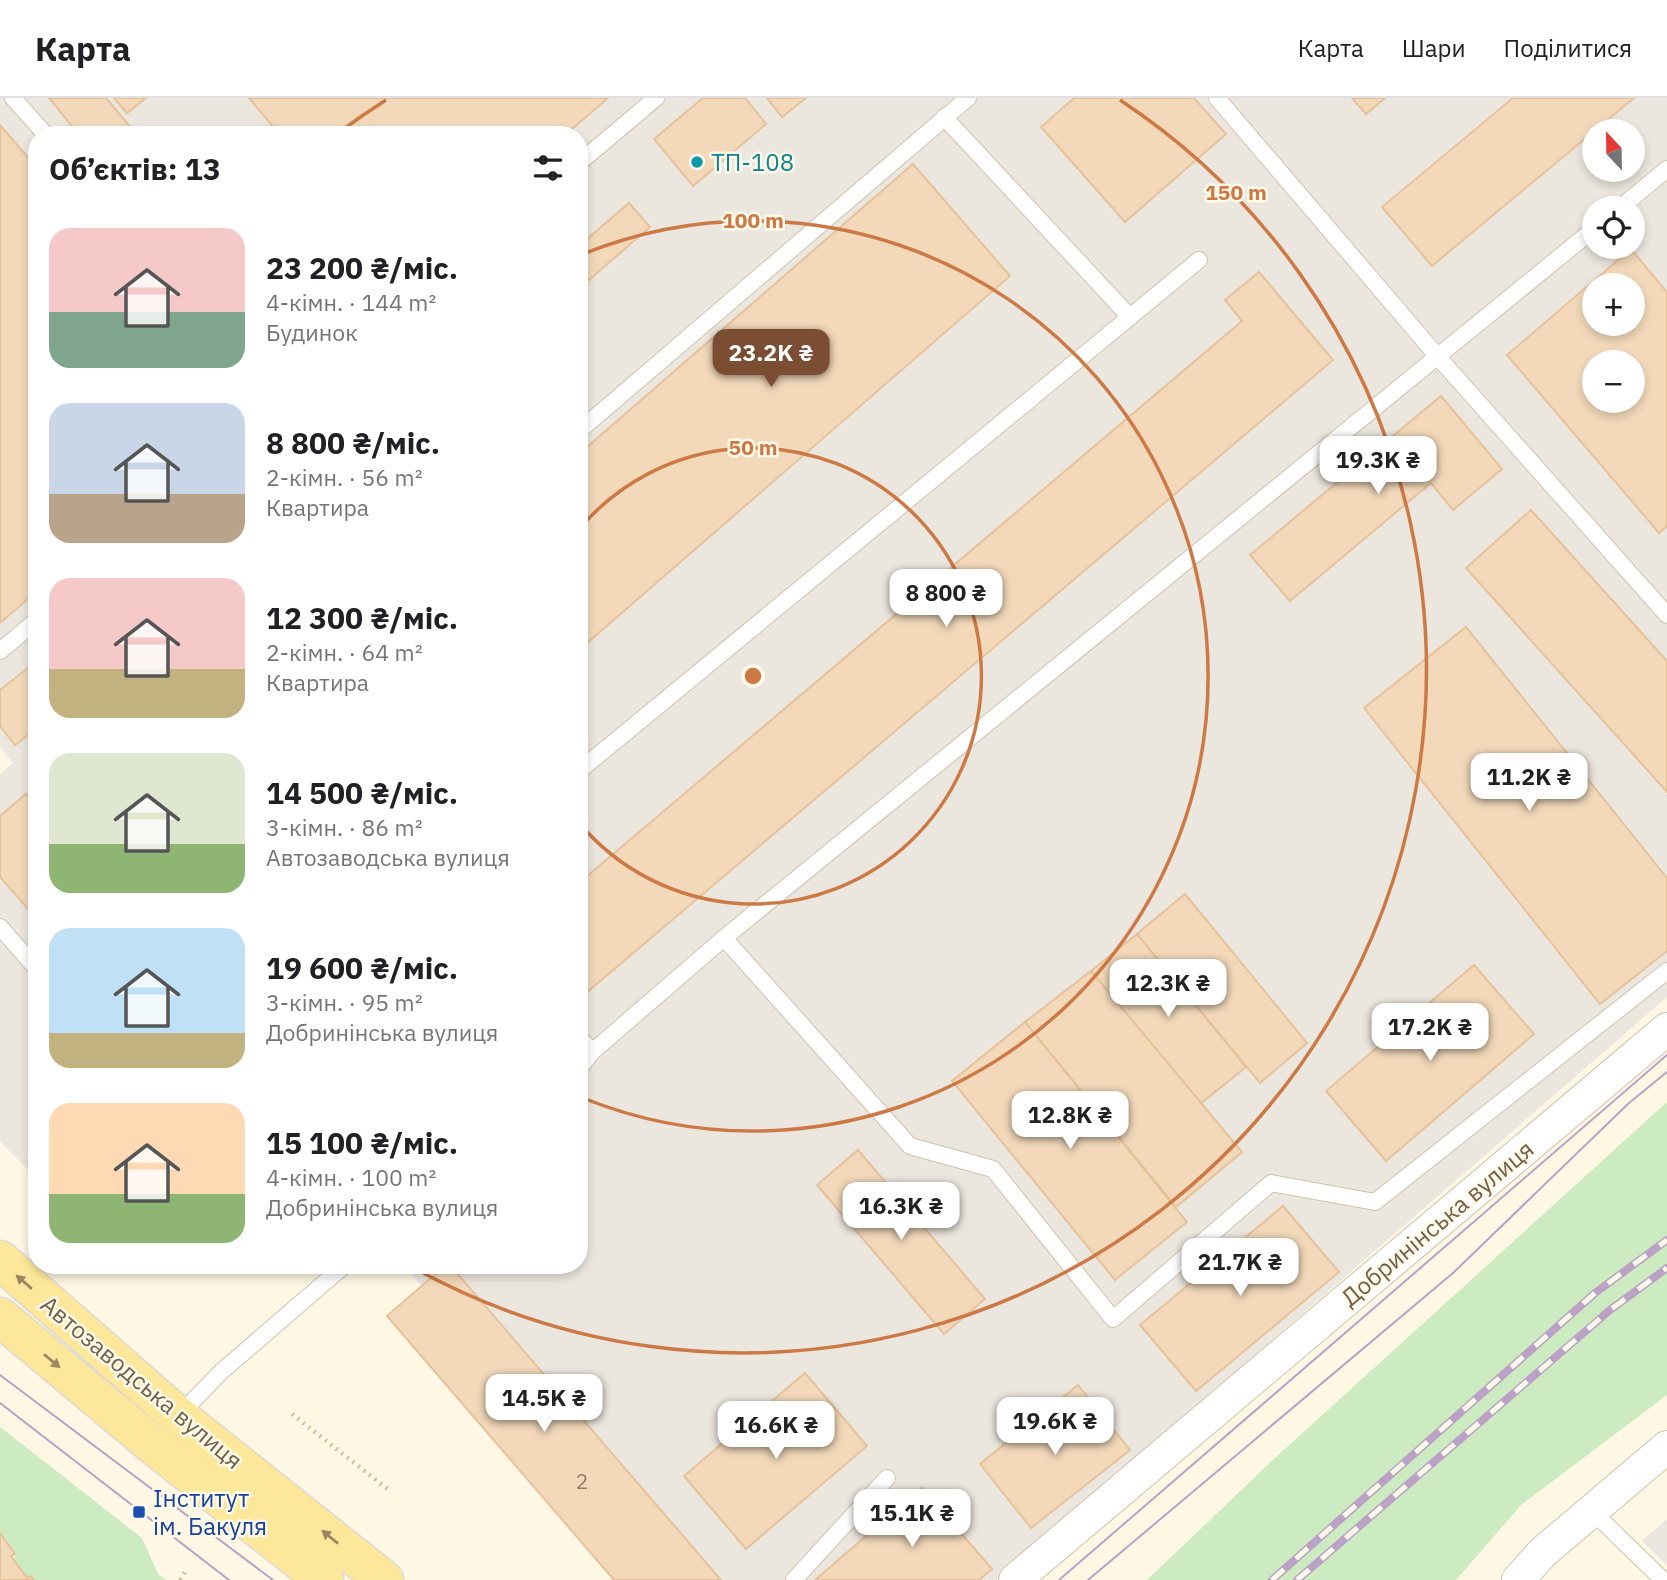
<!DOCTYPE html>
<html lang="uk">
<meta charset="utf-8">
<style>
:root{--surface:#fff;--page:#f2f2f2;--text:#202124;--muted:#757577;--line:#e0e0e0;--accent:#7b4d33}
body{margin:0;font-family:"IBM Plex Sans",sans-serif;background:var(--page);color:var(--text);height:100vh;display:flex;flex-direction:column;font-size:26px;white-space:nowrap}
*{box-sizing:border-box;margin:0}
p{font-size:23px;color:var(--muted)}
.icon{flex:none;width:38px;height:38px;fill:none;stroke:currentColor;stroke-width:2;stroke-linecap:round;stroke-linejoin:round}
.map{position:relative;flex:1;overflow:hidden}
.sheet{position:absolute;left:28px;top:28px;width:560px;height:1148px;display:flex;flex-direction:column;background:var(--surface);border-radius:28px;box-shadow:0 4px 10px #0003}
.sheet>*{flex:none}
.needle{width:46px;rotate:338deg}
.controls{position:absolute;left:1582px;top:21px;display:grid;gap:14px}
.controls a{display:grid;place-items:center;width:63px;height:63px;border-radius:50%;background:var(--surface);box-shadow:0 4px 10px #0003;font-size:35px}
.price{position:absolute;translate:-50% -60px;padding:0 16px;border-radius:14px;background:#fff;color:#222;font-size:23px;line-height:46px;filter:drop-shadow(0 2px 4px #0008)}
.price::after{content:'';position:absolute;left:50%;top:42px;width:21px;height:16px;margin-left:-10px;background:inherit;clip-path:polygon(0 0,100% 0,50% 100%)}
.price.current{background:var(--accent);color:#fff}
ul{padding:0;list-style:none}
li{display:flex;align-items:center;gap:21px;height:175px;padding:0 21px}
li span{display:grid;place-items:center;flex:none;width:196px;height:140px;border-radius:21px;color:#555}
li>.icon{margin-inline-start:auto}
span .icon{width:84px;height:84px;fill:#fffc;stroke-width:1}
li b{font-size:30px}
h2{display:flex;justify-content:space-between;align-items:center;height:84px;padding:0 21px;font-size:30px}
header{display:flex;align-items:center;gap:42px;box-sizing:border-box;height:98px;padding:0 35px;background:var(--surface);border-bottom:2px solid var(--line)}
header strong{font-size:33px}
nav{display:flex;gap:38px;margin-inline-start:auto;font-size:24px}
.map>svg:first-child{display:block}
</style>
<header>
<strong>Карта</strong>
<nav><a>Карта</a><a>Шари</a><a>Поділитися</a></nav>
</header>
<div class="map">
<svg width="1667" height="1482" viewBox="0 0 1667 1482">
<rect width="100%" height="100%" fill="#fdf7e3"/>
<g fill="#ece7de" fill-rule="evenodd">
<path d="M0,0H1667V899L996,1482H614L387,1218L422,1188L403,1167H579V37H37V1081L0,1043V676L13,665L0,649ZM1594,33H1633V72H1594ZM1594,110H1633V149H1594ZM1594,187H1633V226H1594ZM1594,264H1633V303H1594Z"/>
<path d="M1667,1421V1468L1642,1443Z"/>
</g>
<g fill="#ccebc1">
<path d="M1667,1004V1297L1521,1407L1456,1482H1147L1276,1359Z"/>
<path d="M0,1329L142,1440L158,1476L166,1482H28L13,1461L16,1457L0,1436Z"/>
</g>
<g fill="#f3d9ba" stroke="#e6c29a" stroke-width="2" fill-rule="evenodd">
<path d="M49,0H106L137,37H79Z"/>
<path d="M114,0H146L127,15Z"/>
<path d="M249,0H608L565,37H280Z"/>
<path d="M703,0H745L766,26L693,88L654,41Z"/>
<path d="M767,0H806L782,19Z"/>
<path d="M1074,0H1194L1226,36L1125,124L1041,29Z"/>
<path d="M1352,0H1385L1366,16Z"/>
<path d="M1513,0H1634L1432,168L1382,109Z"/>
<path d="M0,27L37,70V493L0,525Z"/>
<path d="M913,66L1010,178L579,552V356Z"/>
<path d="M629,105L650,129L589,182L579,170V148Z"/>
<path d="M1631,151L1667,194V428L1659,435L1507,257ZM1594,187H1633V226H1594ZM1594,264H1633V303H1594Z"/>
<path d="M1259,174L1333,262L579,901V785L1242,223L1225,202Z"/>
<path d="M1441,298L1502,371L1453,412L1431,385L1290,503L1250,457Z"/>
<path d="M1531,412L1667,563V694L1466,470Z"/>
<path d="M1466,529L1667,780V853L1600,906L1364,610Z"/>
<path d="M37,563V630L15,647L0,628V592Z"/>
<path d="M26,696L37,708V821L0,779V718Z"/>
<path d="M1185,796L1307,945L1260,985L1137,836Z"/>
<path d="M1137,836L1246,969L1200,1006L1091,873Z"/>
<path d="M1474,867L1534,936L1386,1063L1326,993Z"/>
<path d="M1091,873L1242,1054L1176,1109L1025,924Z"/>
<path d="M1025,924L1187,1124L1115,1182L952,983Z"/>
<path d="M858,1052L985,1201L944,1236L817,1087Z"/>
<path d="M1283,1108L1339,1174L1196,1293L1140,1227Z"/>
<path d="M446,1167H450L721,1482H614L387,1218Z"/>
<path d="M805,1275L867,1348L746,1451L684,1378Z"/>
<path d="M1078,1287L1130,1352L1031,1430L980,1366Z"/>
<path d="M922,1390L992,1471L979,1482H815Z"/>
<path d="M0,1435L15,1456L11,1458L27,1480L31,1478L34,1482H0Z"/>
</g>
<g fill="none" stroke-linecap="round" stroke-linejoin="round">
<defs>
<g id="service">
<path d="M13,0L46,37"/>
<path d="M1217,0L1438,259L1667,517"/>
<path d="M944,19L1130,219"/>
<path d="M579,65L656,0"/>
<path d="M1620,110L1667,71"/>
<path d="M579,333L968,0"/>
<path d="M0,553L37,522"/>
<path d="M579,673L1199,162"/>
<path d="M0,829L37,871"/>
<path d="M724,840L910,1048L993,1071L1113,1221L1271,1085L1375,1104L1667,873"/>
<path d="M579,939L592,954"/>
<path d="M579,971L592,954L724,840L1594,131"/>
<path d="M178,1318L222,1273L345,1167"/>
<path d="M1592,1413L1663,1482"/>
<path d="M794,1482L887,1380"/>
</g>
<g id="minor">
<path d="M1015,1482L1667,931"/>
<path d="M1518,1482L1542,1455L1667,1349"/>
</g>
<g id="primary">
<path d="M0,1162L178,1318L384,1482"/>
<path d="M0,1219L153,1347L324,1482"/>
</g>
</defs>
<use href="#service" stroke="#d0c2ac" stroke-width="18"/>
<use href="#minor" stroke="#d0c2ac" stroke-width="34"/>
<use href="#primary" stroke="#ded9d3" stroke-width="41"/>
<g stroke="#d8bd9d" stroke-width="4.5" stroke-dasharray="2 5" stroke-linecap="butt">
<path d="M292,1316L390,1393"/>
<path d="M180,1482L185,1474"/>
</g>
<use href="#service" stroke="#fff" stroke-width="16"/>
<use href="#minor" stroke="#fff" stroke-width="32"/>
<use href="#primary" stroke="#fde79a" stroke-width="38"/>
<g stroke="#bba1c6" stroke-width="2">
<path d="M0,1277L273,1482"/>
<path d="M0,1305L229,1482"/>
<path d="M1059,1482L1667,957"/>
<path d="M1088,1482L1453,1175L1629,1005L1667,974"/>
</g>
<defs>
<g id="rail">
<path d="M1272,1482L1595,1195L1667,1142"/>
<path d="M1297,1482L1610,1212L1667,1170"/>
</g>
</defs>
<use href="#rail" stroke="#bba1c6" stroke-width="8"/>
<use href="#rail" stroke="#fffaea" stroke-width="5" stroke-dasharray="16" stroke-linecap="butt"/>
</g>
<defs><path id="oneway-solid" d="M-6-.8H1V-3.2L6.5 0L1 3.2V.8H-6Z" transform="scale(1.75)"/></defs>
<g fill="#9e8861">
<use href="#oneway-solid" transform="translate(24 1184) rotate(-139)"/>
<use href="#oneway-solid" transform="translate(52 1263) rotate(40)"/>
<use href="#oneway-solid" transform="translate(330 1439) rotate(-141)"/>
</g>
<g fill="none" stroke="#cd7946" stroke-width="3.5">
<path d="M580 430A228 228 0 1 1 580 726"/>
<path d="M583 156A455 455 0 1 1 583 1000"/>
<path d="M337 36A683 683 0 0 1 386 2M1120 2A683 683 0 0 1 412 1169"/>
</g>
<circle fill="#0f9aa8" stroke="#fffaea" stroke-width="2.5" cx="697" cy="64" r="7"/>
<rect fill="#1a4fb4" stroke="#fffaea" stroke-width="2.5" x="132" y="1407" width="14" height="14" rx="3.5"/>
<g text-anchor="middle" dominant-baseline="central" stroke-width="5" stroke-linejoin="round" paint-order="stroke">
<g font-size="21" fill="#947e64">
<text x="582" y="1383">2</text>
</g>
<g font-size="24" fill="#0d838f" stroke="#fffaea" text-anchor="start">
<text x="711" y="64">ТП-108</text>
</g>
<g font-size="24" fill="#755f48" stroke="#fffaea">
<text transform="translate(1437 1125) rotate(-40)">Добринінська вулиця</text>
<text transform="translate(142 1284) rotate(40)">Автозаводська вулиця</text>
</g>
<g font-size="24" fill="#164399" stroke="#fffaea" text-anchor="start">
<text x="153" y="1400">Інститут<tspan x="153" dy="28">ім. Бакуля</tspan></text>
</g>
</g>
<circle cx="753" cy="578" r="10" fill="#cd7946" stroke="#fffaea" stroke-width="3.5"/>
<g font-size="21" text-anchor="middle" font-weight="bold" fill="#cd7946" stroke="#fffaea" stroke-width="5" stroke-linejoin="round" paint-order="stroke">
<text x="1236" y="102">150 m</text>
<text x="753" y="130">100 m</text>
<text x="753" y="357">50 m</text>
</g>
</svg>
<div class="controls">
<a><svg class="needle" viewBox="-14 -14 28 28"><path d="M0-13l5 13h-10z" fill="#e53935"/><path d="M0 13l5-13h-10z" fill="#757577"/></svg></a>
<a><svg class="icon" aria-label="locate" viewBox="0 0 24 24"><circle cx="12" cy="12" r="6"/><path d="M12 2v4M12 18v4M2 12h4M18 12h4"/></svg></a>
<a>+</a>
<a>−</a>
</div>
<b class="price current" style="left:771px;top:291px">23.2K ₴</b>
<b class="price" style="left:1378px;top:398px">19.3K ₴</b>
<b class="price" style="left:946px;top:531px">8 800 ₴</b>
<b class="price" style="left:1529px;top:715px">11.2K ₴</b>
<b class="price" style="left:1168px;top:921px">12.3K ₴</b>
<b class="price" style="left:1430px;top:965px">17.2K ₴</b>
<b class="price" style="left:1070px;top:1053px">12.8K ₴</b>
<b class="price" style="left:901px;top:1144px">16.3K ₴</b>
<b class="price" style="left:1240px;top:1200px">21.7K ₴</b>
<b class="price" style="left:544px;top:1336px">14.5K ₴</b>
<b class="price" style="left:1055px;top:1359px">19.6K ₴</b>
<b class="price" style="left:776px;top:1363px">16.6K ₴</b>
<b class="price" style="left:912px;top:1451px">15.1K ₴</b>
<section class="sheet">
<h2>Об’єктів: 13<svg class="icon" aria-label="filters" viewBox="0 0 24 24"><path d="M4 7h16M4 17h16"/><circle cx="9" cy="7" r="2"/><circle cx="15" cy="17" r="2"/></svg></h2>
<ul>
<li><span style="background:linear-gradient(#f6c9c9 60%,#7fa58c 0)"><svg class="icon" aria-label="home" viewBox="0 0 24 24"><path d="M3 11l9-7 9 7M6 9v11h12V9"/></svg></span><div><b>23 200 ₴/міс.</b><p>4-кімн. · 144 m²</p><p>Будинок</p></div></li>
<li><span style="background:linear-gradient(#c9d6e8 65%,#b9a48a 0)"><svg class="icon" aria-label="home" viewBox="0 0 24 24"><path d="M3 11l9-7 9 7M6 9v11h12V9"/></svg></span><div><b>8 800 ₴/міс.</b><p>2-кімн. · 56 m²</p><p>Квартира</p></div></li>
<li><span style="background:linear-gradient(#f6c9c9 65%,#c2b280 0)"><svg class="icon" aria-label="home" viewBox="0 0 24 24"><path d="M3 11l9-7 9 7M6 9v11h12V9"/></svg></span><div><b>12 300 ₴/міс.</b><p>2-кімн. · 64 m²</p><p>Квартира</p></div></li>
<li><span style="background:linear-gradient(#dfe7d0 65%,#8fb573 0)"><svg class="icon" aria-label="home" viewBox="0 0 24 24"><path d="M3 11l9-7 9 7M6 9v11h12V9"/></svg></span><div><b>14 500 ₴/міс.</b><p>3-кімн. · 86 m²</p><p>Автозаводська вулиця</p></div></li>
<li><span style="background:linear-gradient(#bfe0f5 75%,#c2b280 0)"><svg class="icon" aria-label="home" viewBox="0 0 24 24"><path d="M3 11l9-7 9 7M6 9v11h12V9"/></svg></span><div><b>19 600 ₴/міс.</b><p>3-кімн. · 95 m²</p><p>Добринінська вулиця</p></div></li>
<li><span style="background:linear-gradient(#ffd9b3 65%,#8fb573 0)"><svg class="icon" aria-label="home" viewBox="0 0 24 24"><path d="M3 11l9-7 9 7M6 9v11h12V9"/></svg></span><div><b>15 100 ₴/міс.</b><p>4-кімн. · 100 m²</p><p>Добринінська вулиця</p></div></li>
</ul>
</section>
</div>
